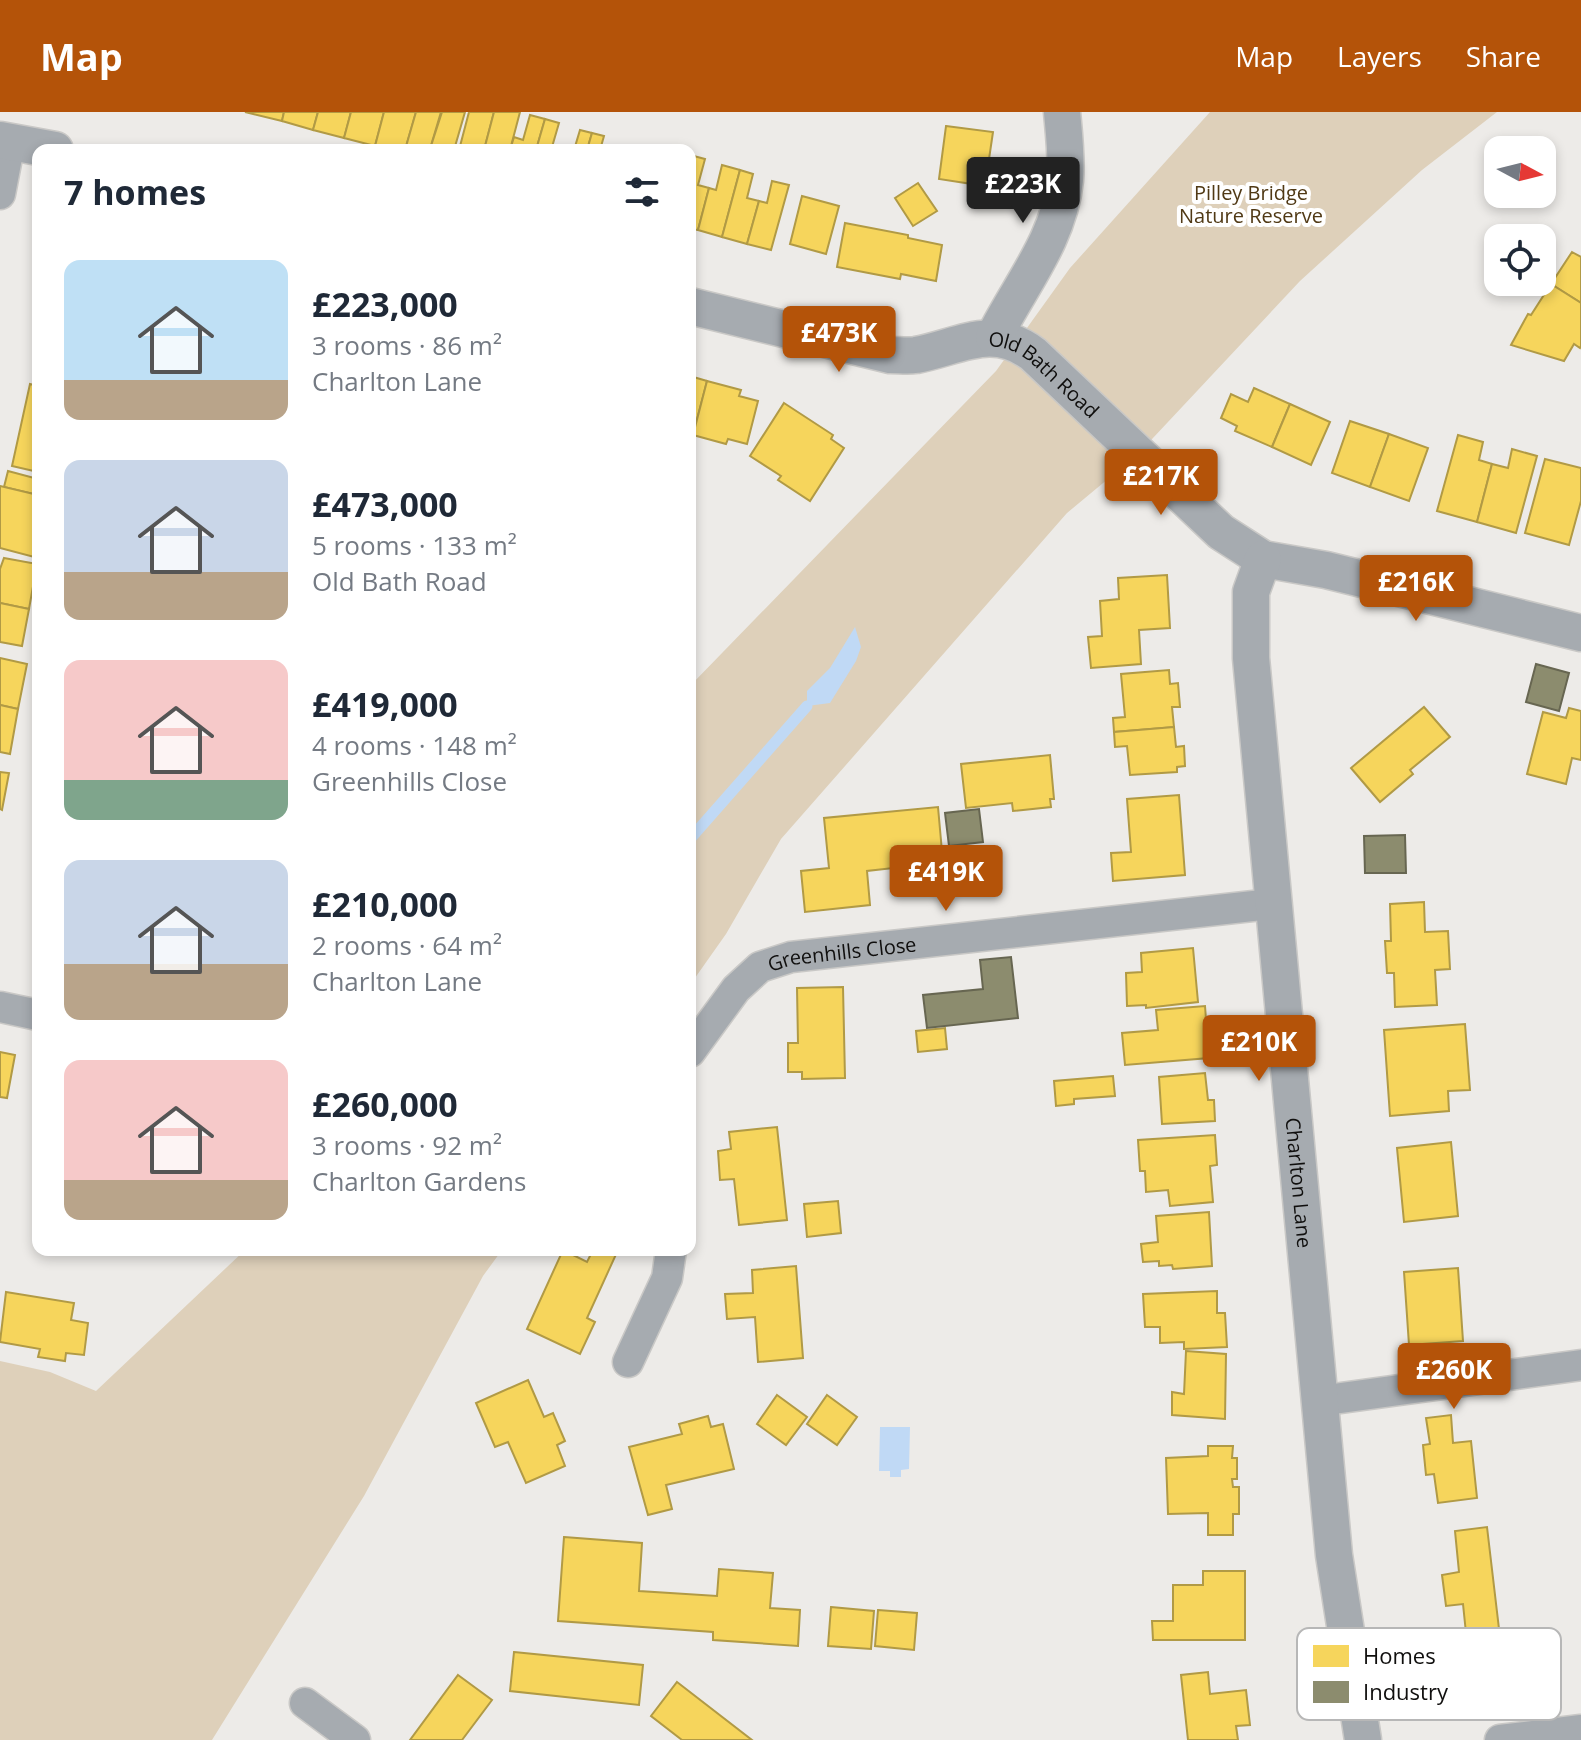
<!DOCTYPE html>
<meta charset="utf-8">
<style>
:root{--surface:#fff;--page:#f6f6f7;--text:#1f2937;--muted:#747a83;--accent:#b45309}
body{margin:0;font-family:"Open Sans",sans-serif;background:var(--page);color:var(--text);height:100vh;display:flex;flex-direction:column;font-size:30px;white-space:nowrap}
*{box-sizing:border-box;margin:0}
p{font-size:26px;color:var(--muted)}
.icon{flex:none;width:44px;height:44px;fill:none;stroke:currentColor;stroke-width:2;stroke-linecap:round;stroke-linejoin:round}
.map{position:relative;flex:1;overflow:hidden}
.panel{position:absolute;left:32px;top:32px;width:664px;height:1112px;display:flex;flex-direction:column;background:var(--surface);border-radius:16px;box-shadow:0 4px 12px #0003}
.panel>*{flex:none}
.needle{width:52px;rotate:97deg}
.tools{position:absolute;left:1484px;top:24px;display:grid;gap:16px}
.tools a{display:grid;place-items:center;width:72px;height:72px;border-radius:16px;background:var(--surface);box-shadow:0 4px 12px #0003;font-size:40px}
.price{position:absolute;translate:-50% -68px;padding:0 18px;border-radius:8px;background:var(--accent);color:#fff;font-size:26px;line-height:52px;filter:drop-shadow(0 2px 4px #0008)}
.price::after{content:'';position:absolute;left:50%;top:48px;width:24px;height:18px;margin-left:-12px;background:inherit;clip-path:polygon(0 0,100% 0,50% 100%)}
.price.selected{background:#222;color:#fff}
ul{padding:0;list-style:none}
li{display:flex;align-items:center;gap:24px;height:200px;padding:0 32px}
li span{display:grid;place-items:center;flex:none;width:224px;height:160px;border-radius:16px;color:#555}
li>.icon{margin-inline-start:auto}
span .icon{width:96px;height:96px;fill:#fffc;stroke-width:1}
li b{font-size:34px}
h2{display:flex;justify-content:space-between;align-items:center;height:96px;padding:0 32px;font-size:34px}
header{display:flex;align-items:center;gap:48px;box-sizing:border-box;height:112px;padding:0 40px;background:var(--accent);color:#fff}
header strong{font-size:38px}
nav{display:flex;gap:44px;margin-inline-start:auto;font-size:28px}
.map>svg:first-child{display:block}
</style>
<header>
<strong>Map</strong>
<nav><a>Map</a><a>Layers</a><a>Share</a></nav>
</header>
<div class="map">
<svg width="1581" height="1628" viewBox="0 0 1581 1628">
<rect width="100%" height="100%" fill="#edebe8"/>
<g fill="#ded0ba">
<path d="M1210,0H1497L1422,58L1300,169L1138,342L1067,401L781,727L726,822L690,873V574L996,259L1070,156Z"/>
<path d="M245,1138H502L483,1164L364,1384L212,1628H0V1249L50,1260L96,1279Z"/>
</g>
<g fill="#c0d9f5">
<path d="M855,515L861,535L856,549L830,591L807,594V579L830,556Z"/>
<path d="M880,1315H910L909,1357L901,1358V1365H890V1359H879Z"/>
</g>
<g fill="#f6d55c" stroke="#b19a45" stroke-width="2">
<path d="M245,0H284L282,9Z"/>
<path d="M284,0H318L313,18L282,9Z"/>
<path d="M318,0H351L344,26L313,18Z"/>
<path d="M351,0H384L375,34L344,26Z"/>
<path d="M384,0H416L405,38L375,34Z"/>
<path d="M416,0H441L430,37L405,38Z"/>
<path d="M442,0H465L454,38L430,37Z"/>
<path d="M469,0H494L484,38H459Z"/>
<path d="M494,0H520L510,38H484Z"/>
<path d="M530,3L545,7L536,38H510L514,25L523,28Z"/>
<path d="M545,7L559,11L552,35L564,38H536Z"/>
<path d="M946,14L993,20L985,74L939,67Z"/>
<path d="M580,18L592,21L587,38H574Z"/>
<path d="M592,21L604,24L600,38H587Z"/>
<path d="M690,43L705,47L698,73L709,76L698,118L690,117Z"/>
<path d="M722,53L740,58L722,125L698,118L709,76L716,78Z"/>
<path d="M740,58L753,62L747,86L759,89L747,132L722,125Z"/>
<path d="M772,69L789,73L771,138L747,132L759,89L767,91Z"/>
<path d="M918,71L937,99L913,114L895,86Z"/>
<path d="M802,84L839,94L826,142L790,132Z"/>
<path d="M845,111L908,123V126L942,133L936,169L901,162L900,167L837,155Z"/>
<path d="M1572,140L1581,145V191L1551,172Z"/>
<path d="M1551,172L1581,191V234L1580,236L1574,232L1564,249L1511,233L1528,202L1531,203Z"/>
<path d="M690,264L707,269L693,323L690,322Z"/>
<path d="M707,269L741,278L739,284L758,289L747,332L728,327L726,332L693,323Z"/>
<path d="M30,272L38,274V360L12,354Z"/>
<path d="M1254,276L1290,292L1272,335L1235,319L1237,314L1221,306L1231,282L1248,290Z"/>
<path d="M784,291L833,323L831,327L844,336L810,389L778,368L781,364L750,344Z"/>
<path d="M1290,292L1330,310L1311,353L1272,335Z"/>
<path d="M1350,309L1389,322L1370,375L1332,361Z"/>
<path d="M1389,322L1428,336L1409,389L1370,375Z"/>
<path d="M1458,323L1483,330L1479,348L1492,352L1477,410L1437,399Z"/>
<path d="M1512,337L1537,344L1516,421L1477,410L1492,352L1508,356Z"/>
<path d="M1545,347L1581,356V389L1569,433L1525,421Z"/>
<path d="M8,359L38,367V383L4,375Z"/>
<path d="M0,374L38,383V446L0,436Z"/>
<path d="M4,446L37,452L29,497L0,491V457Z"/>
<path d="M1167,463L1170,516L1139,518L1141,552L1091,556L1088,525L1102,524L1100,489L1119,487L1118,466Z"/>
<path d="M0,491L29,497L22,534L0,530Z"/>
<path d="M0,546L27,552L18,597L0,593Z"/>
<path d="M1169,558L1170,572L1178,571L1180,595H1172L1174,615L1114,620L1113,606L1125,605L1121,562Z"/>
<path d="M0,593L18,597L10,642L0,640Z"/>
<path d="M1424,595L1450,625L1410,658L1413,662L1380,690L1351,656Z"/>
<path d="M1569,596L1581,599V648L1572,646L1566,672L1527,662L1543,600L1566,606Z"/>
<path d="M1174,615L1176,635L1184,634L1185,654L1177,655V660L1130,663L1127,634L1115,635L1114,620Z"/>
<path d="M1050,643L1054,687H1050L1051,695L1013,699L1012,691L966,696L961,652Z"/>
<path d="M0,660L9,661L2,698L0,697Z"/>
<path d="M1179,683L1185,763L1113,769L1111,741L1131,740L1127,687Z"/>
<path d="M938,695L943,751H940L943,778L904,782L902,755L867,759L870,793L805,800L801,759L829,756L824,706Z"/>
<path d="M1424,790L1425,820L1448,819L1450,857L1435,858L1437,893L1395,895L1394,861H1387L1385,829H1391L1390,792Z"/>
<path d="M1193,836L1198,890L1146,896V893L1127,894L1126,861L1142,860L1141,841Z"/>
<path d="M843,875L845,966L802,967V960H788V931H798L797,876Z"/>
<path d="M1205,894L1209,946L1125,953L1122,921L1158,918L1156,898Z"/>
<path d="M1465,912L1470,978L1448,979L1449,999L1390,1004L1384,918Z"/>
<path d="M945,916L947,937L918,940L916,919Z"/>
<path d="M0,940L15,943L7,986L0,985Z"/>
<path d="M1205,961L1208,988H1214L1215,1009L1162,1012L1159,965Z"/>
<path d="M1113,964L1115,984L1074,987V992L1056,994L1054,969Z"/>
<path d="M777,1015L787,1108L739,1113L734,1067L720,1068L718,1039L731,1037L729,1020Z"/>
<path d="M1215,1023L1217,1053L1210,1054L1213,1090L1170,1094L1168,1078L1146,1080L1145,1059H1140L1138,1028Z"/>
<path d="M1451,1030L1458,1104L1404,1110L1397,1036Z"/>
<path d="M838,1089L841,1121L807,1125L804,1092Z"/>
<path d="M1209,1100L1212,1154L1173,1157L1172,1153L1159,1154V1149L1143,1150L1141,1132L1158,1130L1156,1104Z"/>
<path d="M563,1138L587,1150L593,1138H618L587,1206L595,1210L580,1242L527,1217Z"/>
<path d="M796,1154L803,1246L758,1250L755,1205L727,1207L725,1182L753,1181L752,1158Z"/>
<path d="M1458,1156L1463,1229L1409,1233L1404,1160Z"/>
<path d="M1217,1179V1201H1225L1227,1235L1184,1237V1230L1160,1231V1215H1145L1143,1182Z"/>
<path d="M6,1180L74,1191L71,1208L88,1211L84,1243L66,1241L65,1249L38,1245L40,1237L0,1230Z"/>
<path d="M1186,1239L1226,1242L1225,1307L1172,1303V1280L1184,1282Z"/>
<path d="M528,1268L544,1305L553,1301L565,1329L557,1333L565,1354L526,1371L508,1330L495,1335L476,1291Z"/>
<path d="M777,1283L807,1305L786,1333L757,1312Z"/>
<path d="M827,1283L857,1305L837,1333L807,1312Z"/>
<path d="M1451,1303L1453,1331L1471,1329L1477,1386L1438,1391L1434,1362L1426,1363L1423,1333L1430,1332L1426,1306Z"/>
<path d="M708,1304L711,1315L723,1312L734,1357L666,1373L672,1397L648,1403L629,1335L682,1322L679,1312Z"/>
<path d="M1208,1334H1233L1232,1346H1237V1367H1232L1233,1375H1239V1402H1233V1423H1208V1401L1168,1402L1166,1346L1208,1344Z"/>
<path d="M1487,1415L1499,1517L1466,1521L1463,1492L1446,1494L1442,1463L1459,1460L1455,1419Z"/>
<path d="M564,1425L642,1431L639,1479L717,1484L719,1457L773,1461L770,1496L800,1498L798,1534L713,1528V1520L558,1509Z"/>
<path d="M1203,1459H1245V1528H1153L1152,1509H1173V1473H1203Z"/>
<path d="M831,1495L874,1499L871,1537L828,1534Z"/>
<path d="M878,1498L917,1501L914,1538L875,1534Z"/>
<path d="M514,1540L643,1553L639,1593L510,1579Z"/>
<path d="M1208,1560L1210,1582L1246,1578L1250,1613L1236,1614L1238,1628H1188L1181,1563Z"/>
<path d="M458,1563L492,1588L462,1628H410Z"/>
<path d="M677,1570L752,1628H682L651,1604Z"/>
</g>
<g fill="#8c8c6e" stroke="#676651" stroke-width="2">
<path d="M1536,552L1569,561L1559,599L1526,590Z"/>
<path d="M979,697L983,730L949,734L945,701Z"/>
<path d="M1405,723L1406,761H1365L1364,724Z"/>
<path d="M1011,845L1018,906L927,916L923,883L983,877L980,848Z"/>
</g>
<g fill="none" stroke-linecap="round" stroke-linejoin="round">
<path stroke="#c0d9f5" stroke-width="11" d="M690,727L807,594"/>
<defs>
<g id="minor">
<path d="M0,82L10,30"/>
<path d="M0,895L38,903"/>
<path id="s1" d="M690,940L736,877L760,855L791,845L1272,792"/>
<path d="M628,1250L667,1166L671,1138"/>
<path d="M1319,1289L1581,1253"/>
<path d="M305,1591L355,1628"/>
<path d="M1500,1628L1581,1618"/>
</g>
<g id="tertiary">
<path d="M0,28L55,38"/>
<path id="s2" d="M690,194L890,243C899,243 908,244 916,243C959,235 992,211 1033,242L1221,420L1263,447L1326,458L1581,521"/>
<path d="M994,225C1020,173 1059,128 1065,68C1067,46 1064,22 1062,0"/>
<path id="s3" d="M1263,447L1251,480V546L1334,1443L1363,1628"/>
</g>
</defs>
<use href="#minor" stroke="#c9c8c6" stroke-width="33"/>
<use href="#tertiary" stroke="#c9c8c6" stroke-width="39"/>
<use href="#minor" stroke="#a6abb0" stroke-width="30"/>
<use href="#tertiary" stroke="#a6abb0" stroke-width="36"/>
</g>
<g text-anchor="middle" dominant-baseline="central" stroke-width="8" stroke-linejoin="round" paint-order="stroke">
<g font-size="20" fill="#503915" stroke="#fff">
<text x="1251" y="80">Pilley Bridge<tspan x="1251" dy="23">Nature Reserve</tspan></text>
</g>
<g font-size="20" fill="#100f0e" stroke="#fff">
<text stroke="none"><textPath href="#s2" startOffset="374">Old Bath Road</textPath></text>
<text stroke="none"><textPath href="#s1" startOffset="194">Greenhills Close</textPath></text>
<text stroke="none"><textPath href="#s3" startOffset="628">Charlton Lane</textPath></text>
</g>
</g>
<rect x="1297" y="1516" width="264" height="92" rx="12" fill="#fff" stroke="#b7b7b7" stroke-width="2"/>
<rect x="1313" y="1533" width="36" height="22" fill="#f6d55c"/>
<rect x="1313" y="1569" width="36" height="22" fill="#8c8c6e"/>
<g font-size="22" fill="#100f0e">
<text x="1363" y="1552">Homes</text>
<text x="1363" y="1588">Industry</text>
</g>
</svg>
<div class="tools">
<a><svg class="needle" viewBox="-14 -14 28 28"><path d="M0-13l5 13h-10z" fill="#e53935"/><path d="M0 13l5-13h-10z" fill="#747a83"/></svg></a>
<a><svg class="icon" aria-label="locate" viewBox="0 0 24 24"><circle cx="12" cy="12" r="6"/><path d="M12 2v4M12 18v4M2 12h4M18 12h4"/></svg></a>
</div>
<b class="price selected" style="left:1023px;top:113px">£223K</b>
<b class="price" style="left:839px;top:262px">£473K</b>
<b class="price" style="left:1161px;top:405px">£217K</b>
<b class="price" style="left:1416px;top:511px">£216K</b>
<b class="price" style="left:946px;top:801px">£419K</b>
<b class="price" style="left:1259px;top:971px">£210K</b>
<b class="price" style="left:1454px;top:1299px">£260K</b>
<section class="panel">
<h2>7 homes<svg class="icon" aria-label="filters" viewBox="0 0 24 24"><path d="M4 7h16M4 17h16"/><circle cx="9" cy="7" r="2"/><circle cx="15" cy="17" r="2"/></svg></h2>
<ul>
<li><span style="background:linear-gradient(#bfe0f5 75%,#b9a48a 0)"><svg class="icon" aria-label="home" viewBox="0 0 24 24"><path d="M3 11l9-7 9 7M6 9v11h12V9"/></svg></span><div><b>£223,000</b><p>3 rooms · 86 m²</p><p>Charlton Lane</p></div></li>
<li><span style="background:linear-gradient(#c9d6e8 70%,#b9a48a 0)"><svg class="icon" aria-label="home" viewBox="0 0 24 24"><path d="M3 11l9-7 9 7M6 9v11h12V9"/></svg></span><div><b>£473,000</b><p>5 rooms · 133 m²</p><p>Old Bath Road</p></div></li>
<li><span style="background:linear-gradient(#f6c9c9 75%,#7fa58c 0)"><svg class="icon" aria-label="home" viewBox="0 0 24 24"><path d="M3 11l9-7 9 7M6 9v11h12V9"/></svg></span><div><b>£419,000</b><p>4 rooms · 148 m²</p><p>Greenhills Close</p></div></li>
<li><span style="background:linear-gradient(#c9d6e8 65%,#b9a48a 0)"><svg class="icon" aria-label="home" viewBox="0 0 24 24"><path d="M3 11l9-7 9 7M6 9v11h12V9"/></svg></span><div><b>£210,000</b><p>2 rooms · 64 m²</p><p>Charlton Lane</p></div></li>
<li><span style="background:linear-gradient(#f6c9c9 75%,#b9a48a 0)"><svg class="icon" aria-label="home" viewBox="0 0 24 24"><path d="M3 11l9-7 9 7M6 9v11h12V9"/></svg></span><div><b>£260,000</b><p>3 rooms · 92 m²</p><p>Charlton Gardens</p></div></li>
</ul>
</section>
</div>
